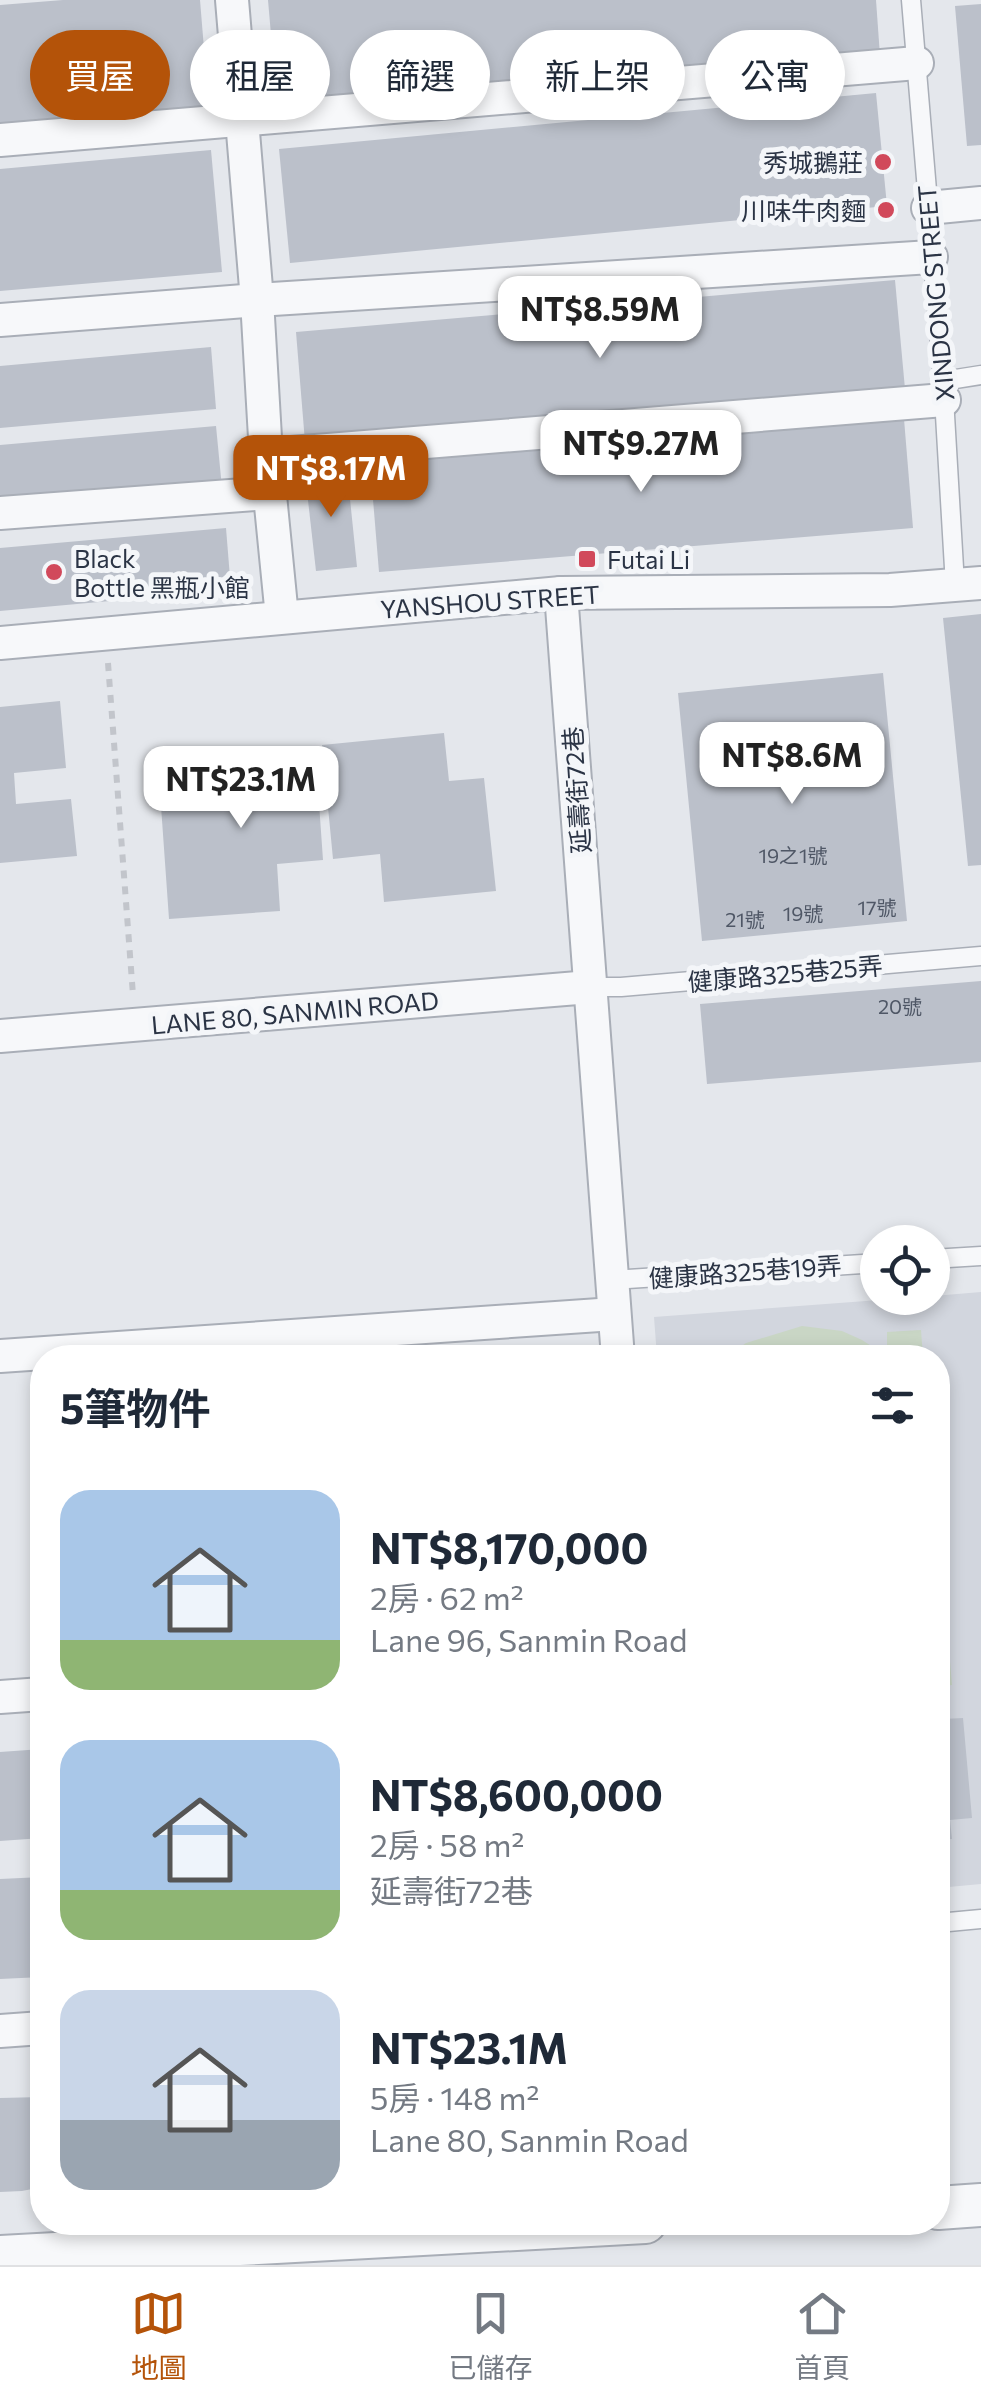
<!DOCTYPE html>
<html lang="zh-TW">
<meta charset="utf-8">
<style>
:root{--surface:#fff;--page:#f2f2f3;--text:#1f2937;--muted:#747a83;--line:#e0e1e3;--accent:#b45309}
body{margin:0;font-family:Commissioner,"Noto Sans TC",sans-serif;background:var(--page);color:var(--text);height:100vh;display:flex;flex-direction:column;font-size:38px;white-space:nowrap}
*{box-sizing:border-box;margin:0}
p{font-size:32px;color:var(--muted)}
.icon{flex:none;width:55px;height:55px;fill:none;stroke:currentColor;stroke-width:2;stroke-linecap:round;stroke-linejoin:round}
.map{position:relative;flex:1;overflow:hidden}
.panel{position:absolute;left:30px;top:1345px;width:920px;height:890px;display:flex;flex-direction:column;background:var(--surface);border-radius:40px;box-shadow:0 5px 15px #0003}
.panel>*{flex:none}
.hud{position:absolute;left:30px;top:30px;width:922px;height:90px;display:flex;gap:20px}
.buttons{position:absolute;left:860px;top:1225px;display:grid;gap:20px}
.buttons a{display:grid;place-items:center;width:90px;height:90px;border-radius:50%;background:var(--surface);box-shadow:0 5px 15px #0003;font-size:50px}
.price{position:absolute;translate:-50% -85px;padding:0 22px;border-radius:20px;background:#fff;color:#222;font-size:32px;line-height:65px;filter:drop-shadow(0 2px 5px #0008)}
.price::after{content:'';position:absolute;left:50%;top:60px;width:30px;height:22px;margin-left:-15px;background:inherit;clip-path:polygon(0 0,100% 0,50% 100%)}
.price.active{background:var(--accent);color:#fff}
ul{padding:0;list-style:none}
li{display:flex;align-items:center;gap:30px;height:250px;padding:0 30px}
li span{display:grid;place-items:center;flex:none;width:280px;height:200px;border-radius:30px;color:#555}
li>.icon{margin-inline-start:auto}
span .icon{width:120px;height:120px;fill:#fffc;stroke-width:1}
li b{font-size:42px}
h2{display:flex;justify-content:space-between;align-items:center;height:120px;padding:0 30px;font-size:42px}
.tag{padding:0 35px;border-radius:45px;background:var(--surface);box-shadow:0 5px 15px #0003;font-size:35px;line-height:90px}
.tag.active{background:var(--accent);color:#fff}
.tabs{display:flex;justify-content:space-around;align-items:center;height:140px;border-top:2px solid var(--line);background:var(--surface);font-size:28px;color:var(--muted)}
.tabs a{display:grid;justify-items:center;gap:5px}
.tabs .active{color:var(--accent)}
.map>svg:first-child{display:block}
</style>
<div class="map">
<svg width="981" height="2265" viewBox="0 0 981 2265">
<rect width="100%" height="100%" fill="#e4e7ec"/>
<path fill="#d2d6de" d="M981,1292V1884L938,1888V1358L657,1357L654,1317L906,1298H932L933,1296Z"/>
<g fill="#c9d6c5">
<path d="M802,1326L842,1331L862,1340L887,1356V1332L921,1330L923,1357H725L746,1343Z"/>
<path d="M938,1518L952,1685L938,1687Z"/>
</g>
<g fill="#bbc0ca">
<path d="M63,0H200L209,110L0,126V5Z"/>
<path d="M268,0H876L880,56L277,104Z"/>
<path d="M981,4V145L967,146L955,6Z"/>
<path d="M876,93L887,206L290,263L279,149Z"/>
<path d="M211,150L222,272L0,291V169Z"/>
<path d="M895,280L905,389L305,442L296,332Z"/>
<path d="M211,347L216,409L0,428V366Z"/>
<path d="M904,419L913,528L379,572L370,463Z"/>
<path d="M216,426L222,488L0,507V445Z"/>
<path d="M347,470L357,567L316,571L305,474Z"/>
<path d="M226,528L231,590L0,611V548Z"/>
<path d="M981,614V865L968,866L943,618Z"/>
<path d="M883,673L907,921L702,941L678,693Z"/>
<path d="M60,701L66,768L14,773L16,804L71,799L77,856L0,863V707Z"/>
<path d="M444,733L449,781L484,778L496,891L384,902L380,854L333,859L322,745Z"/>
<path d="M315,746L323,860L277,864L280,911L169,919L161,806L196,803L193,756Z"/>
<path d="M981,981V1062L707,1084L700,1004Z"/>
<path d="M938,1701H941L943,1719L963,1718L972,1818L950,1820L952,1839L938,1840Z"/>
<path d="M42,1749V1838L0,1841V1752Z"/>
<path d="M42,1877V1977L0,1979V1879Z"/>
<path d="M42,2097V2187L22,2191L0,2192V2098Z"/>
</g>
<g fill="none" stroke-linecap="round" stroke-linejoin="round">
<defs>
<g id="service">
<path d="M911,0L943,381L955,585"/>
<path d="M943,381L981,375"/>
<path d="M590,987H621L981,956"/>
<path d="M932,1259L981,1256"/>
<path d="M612,1280L878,1263"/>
<path d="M938,1923L981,1919"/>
</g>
<g id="minor">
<path d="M232,0L257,300L266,455L282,617"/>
<path d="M0,140L917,63"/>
<path d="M928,208L981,203"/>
<path d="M0,320L257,300L931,257"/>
<path d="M266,455L944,400"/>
<path d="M0,513L270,493"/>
<path d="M561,593L618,1358"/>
<path d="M0,643L561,593L890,590L981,583"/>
<path d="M0,1036L590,987"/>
<path d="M0,1356L614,1314"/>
<path d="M0,1697L42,1694"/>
<path d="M0,2031L42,2028"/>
</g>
<g id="tertiary">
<path d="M938,2208L981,2205"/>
<path d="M0,2257L645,2222"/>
</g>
</defs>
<use href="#service" stroke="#a9aeb7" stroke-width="21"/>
<use href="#minor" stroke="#a9aeb7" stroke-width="36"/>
<use href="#tertiary" stroke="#a9aeb7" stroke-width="46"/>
<path stroke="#c2c5cb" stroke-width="6" stroke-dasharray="8 8" stroke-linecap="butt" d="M108,663L133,995"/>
<use href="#service" stroke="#f7f8fa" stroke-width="18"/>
<use href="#minor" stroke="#f7f8fa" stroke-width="32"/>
<use href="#tertiary" stroke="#f7f8fa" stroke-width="42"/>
</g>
<g fill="#d1495b" stroke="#f4f6f9" stroke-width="4">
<circle cx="883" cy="162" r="10"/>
<circle cx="886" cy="210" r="10"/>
<rect x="577" y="549" width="20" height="20" rx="5"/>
<circle cx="54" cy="572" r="10"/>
</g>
<g text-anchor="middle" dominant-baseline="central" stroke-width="10" stroke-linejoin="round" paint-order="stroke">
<g font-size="20" fill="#4f5766">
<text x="793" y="855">19之1號</text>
<text x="877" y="907">17號</text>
<text x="803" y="913">19號</text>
<text x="745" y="919">21號</text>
<text x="900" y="1006">20號</text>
</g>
<g font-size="25" fill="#2b3445" stroke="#f4f6f9" text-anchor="end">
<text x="863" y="162">秀城鵝莊</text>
<text x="866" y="210">川味牛肉麵</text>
<text x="74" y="558" text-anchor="start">Black<tspan x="74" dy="29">Bottle 黑瓶小館</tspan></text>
<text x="607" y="559" text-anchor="start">Futai Li</text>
</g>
<g font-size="25" fill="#2b3445" stroke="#f4f6f9">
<text transform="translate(935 293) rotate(-95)">XINDONG STREET</text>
<text transform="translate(490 601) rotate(-4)">YANSHOU STREET</text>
<text transform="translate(576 790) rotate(-94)">延壽街72巷</text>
<text transform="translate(785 973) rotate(-5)">健康路325巷25弄</text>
<text transform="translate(295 1012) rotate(-5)">LANE 80, SANMIN ROAD</text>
<text transform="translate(745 1271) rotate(-4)">健康路325巷19弄</text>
</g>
</g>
</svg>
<div class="buttons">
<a><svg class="icon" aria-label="locate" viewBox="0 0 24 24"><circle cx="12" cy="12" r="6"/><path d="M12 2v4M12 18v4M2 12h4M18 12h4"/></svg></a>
</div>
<b class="price" style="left:600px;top:361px">NT$8.59M</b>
<b class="price" style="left:641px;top:495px">NT$9.27M</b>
<b class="price active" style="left:331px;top:520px">NT$8.17M</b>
<b class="price" style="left:792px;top:807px">NT$8.6M</b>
<b class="price" style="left:241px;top:831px">NT$23.1M</b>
<div class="hud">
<a class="tag active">買屋</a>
<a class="tag">租屋</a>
<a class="tag">篩選</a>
<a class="tag">新上架</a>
<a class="tag">公寓</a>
</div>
<section class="panel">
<h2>5筆物件<svg class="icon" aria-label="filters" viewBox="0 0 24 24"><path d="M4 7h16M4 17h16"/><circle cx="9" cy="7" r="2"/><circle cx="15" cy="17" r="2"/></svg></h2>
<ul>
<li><span style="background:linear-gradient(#a9c7e8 75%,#8fb573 0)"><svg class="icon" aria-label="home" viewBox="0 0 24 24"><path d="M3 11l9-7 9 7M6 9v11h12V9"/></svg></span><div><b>NT$8,170,000</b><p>2房 · 62 m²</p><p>Lane 96, Sanmin Road</p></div></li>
<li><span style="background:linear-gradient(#a9c7e8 75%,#8fb573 0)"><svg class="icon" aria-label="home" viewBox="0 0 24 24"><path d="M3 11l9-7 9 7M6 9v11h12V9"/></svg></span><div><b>NT$8,600,000</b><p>2房 · 58 m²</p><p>延壽街72巷</p></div></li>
<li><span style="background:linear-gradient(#c9d6e8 65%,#9aa5b1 0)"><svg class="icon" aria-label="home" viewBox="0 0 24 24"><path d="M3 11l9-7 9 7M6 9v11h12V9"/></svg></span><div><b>NT$23.1M</b><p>5房 · 148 m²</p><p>Lane 80, Sanmin Road</p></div></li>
</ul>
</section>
</div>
<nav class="tabs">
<a class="active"><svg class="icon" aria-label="map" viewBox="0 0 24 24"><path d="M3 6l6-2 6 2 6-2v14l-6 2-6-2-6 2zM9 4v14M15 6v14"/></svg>地圖</a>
<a><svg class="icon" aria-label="saved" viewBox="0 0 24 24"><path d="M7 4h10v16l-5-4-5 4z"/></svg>已儲存</a>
<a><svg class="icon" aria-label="home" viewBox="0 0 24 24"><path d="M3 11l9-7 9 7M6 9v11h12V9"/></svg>首頁</a>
</nav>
